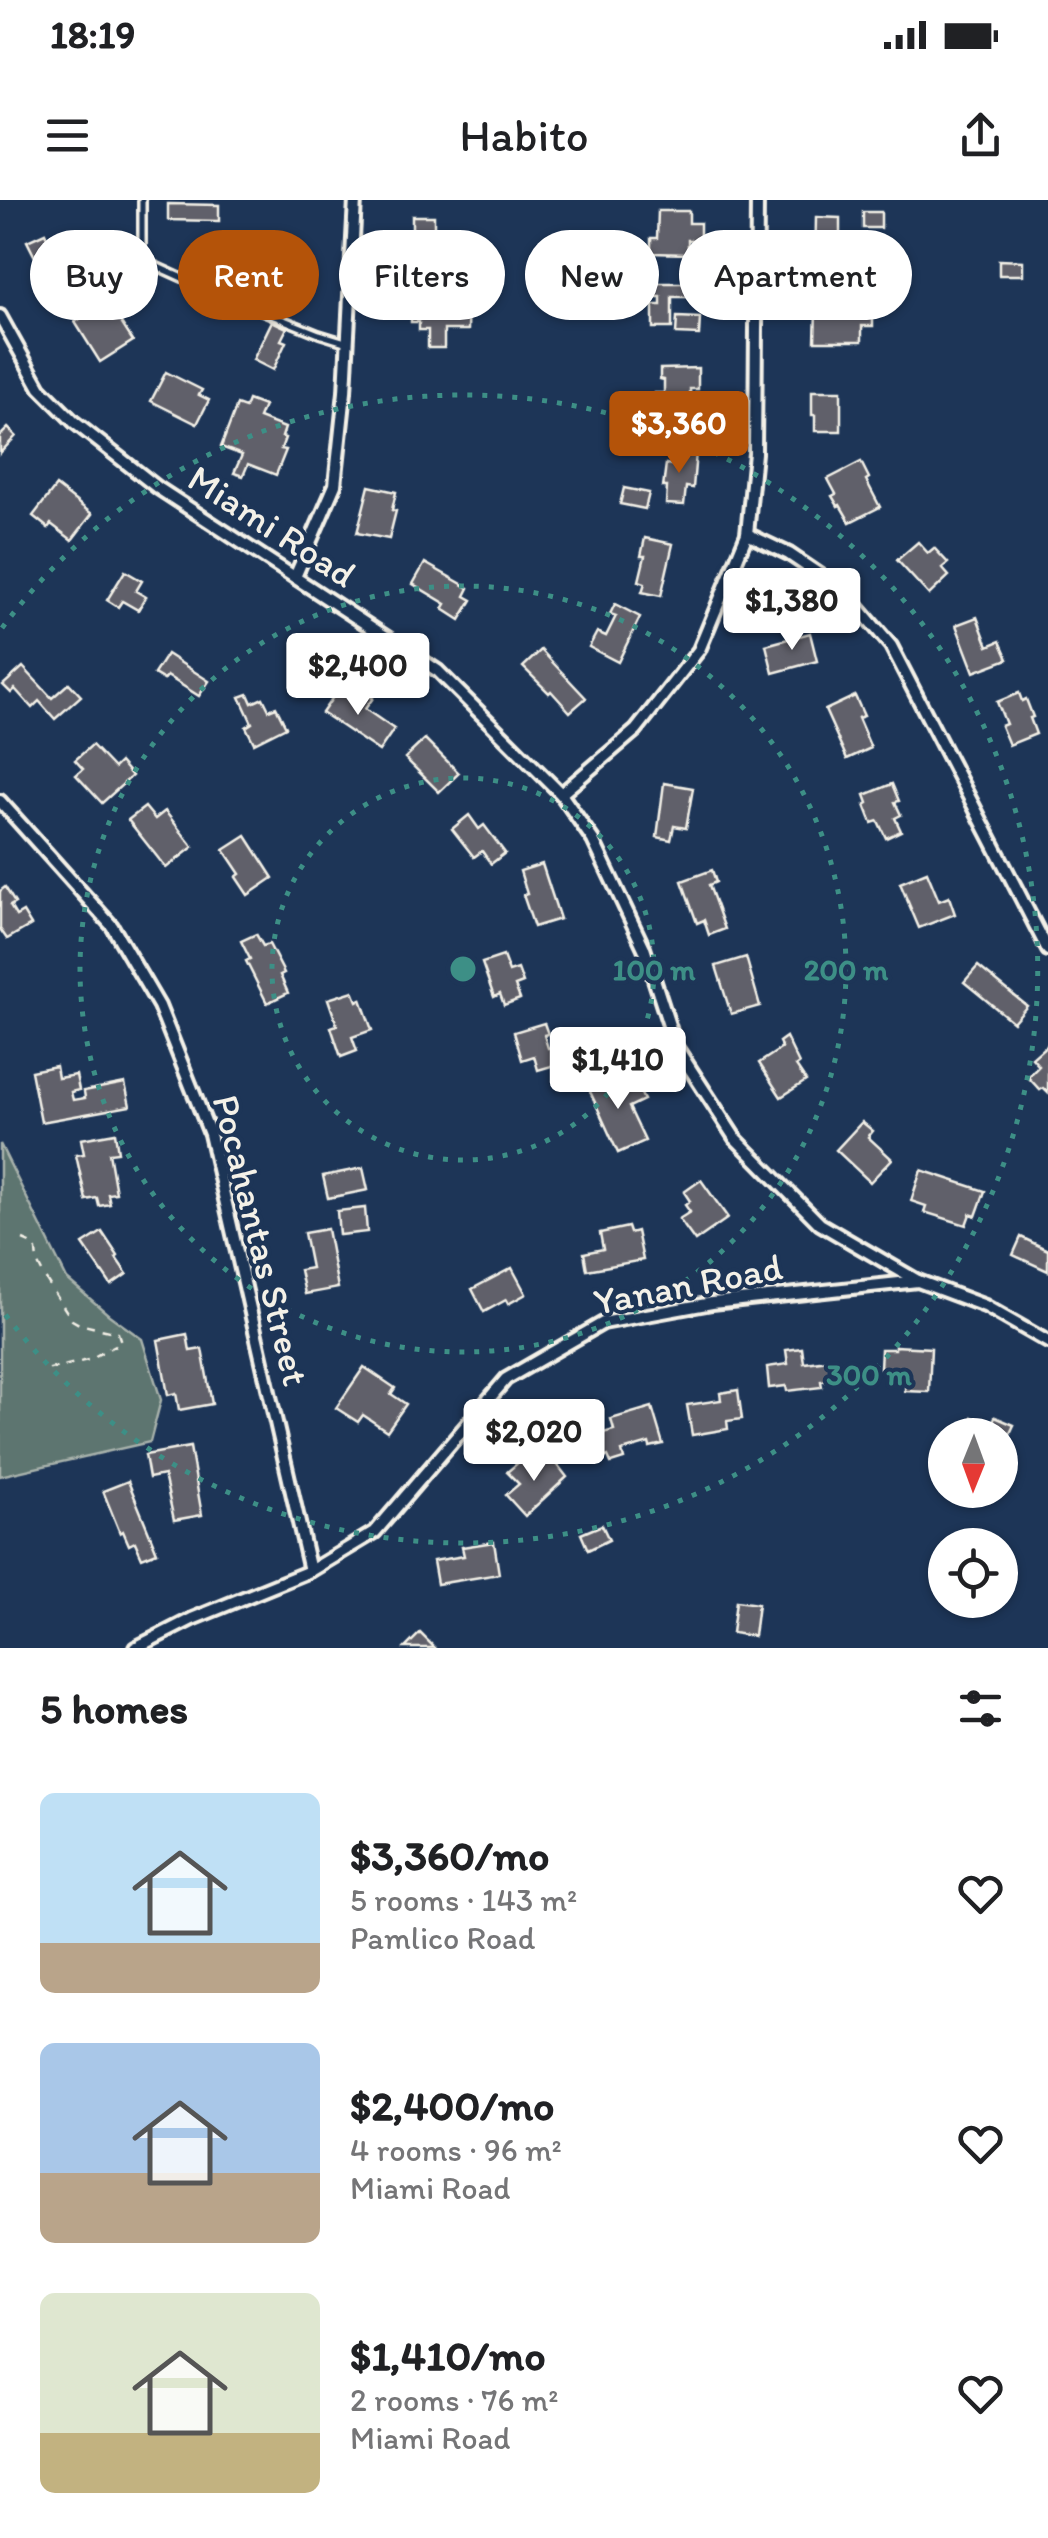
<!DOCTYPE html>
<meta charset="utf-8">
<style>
:root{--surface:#fff;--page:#f2f2f2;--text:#202124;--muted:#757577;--accent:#b45309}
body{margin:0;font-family:Itim,sans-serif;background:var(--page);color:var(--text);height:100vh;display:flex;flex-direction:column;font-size:38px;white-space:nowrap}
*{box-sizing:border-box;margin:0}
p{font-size:32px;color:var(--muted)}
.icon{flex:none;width:55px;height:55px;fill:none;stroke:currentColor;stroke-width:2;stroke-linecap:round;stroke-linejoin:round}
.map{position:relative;height:1448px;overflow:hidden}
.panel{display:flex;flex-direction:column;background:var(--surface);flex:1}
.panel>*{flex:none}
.banner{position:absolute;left:30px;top:30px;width:990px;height:90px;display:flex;gap:20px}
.needle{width:65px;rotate:181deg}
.tools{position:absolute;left:928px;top:1218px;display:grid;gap:20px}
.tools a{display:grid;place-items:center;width:90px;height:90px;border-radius:50%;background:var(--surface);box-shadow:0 2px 8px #0004;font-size:50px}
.price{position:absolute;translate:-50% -85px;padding:0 22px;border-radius:10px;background:#fff;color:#222;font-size:32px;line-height:65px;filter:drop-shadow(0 2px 5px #0008)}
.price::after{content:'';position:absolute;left:50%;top:60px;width:30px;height:22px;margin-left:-15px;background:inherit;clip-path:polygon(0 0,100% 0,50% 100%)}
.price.selected{background:var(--accent);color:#fff}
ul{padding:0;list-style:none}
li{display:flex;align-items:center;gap:30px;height:250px;padding:0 40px}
li span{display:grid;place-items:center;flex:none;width:280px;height:200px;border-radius:15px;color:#555}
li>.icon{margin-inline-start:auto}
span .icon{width:120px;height:120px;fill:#fffc;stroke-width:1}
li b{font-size:42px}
h2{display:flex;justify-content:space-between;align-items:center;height:120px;padding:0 40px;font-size:42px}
.tag{padding:0 35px;border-radius:45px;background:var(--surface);box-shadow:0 2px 8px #0004;font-size:35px;line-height:90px}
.tag.selected{background:var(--accent);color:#fff}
.status{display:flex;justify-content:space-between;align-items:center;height:70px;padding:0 50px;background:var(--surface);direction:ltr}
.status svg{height:28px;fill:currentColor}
header{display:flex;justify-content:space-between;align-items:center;height:130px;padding:0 40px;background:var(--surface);font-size:45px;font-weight:600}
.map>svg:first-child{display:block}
</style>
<div class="status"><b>18:19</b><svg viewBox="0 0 49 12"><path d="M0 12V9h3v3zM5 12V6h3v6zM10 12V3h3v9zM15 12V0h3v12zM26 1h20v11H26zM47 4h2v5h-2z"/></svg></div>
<header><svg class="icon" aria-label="menu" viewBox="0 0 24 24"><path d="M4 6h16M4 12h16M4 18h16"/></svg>Habito<svg class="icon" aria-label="share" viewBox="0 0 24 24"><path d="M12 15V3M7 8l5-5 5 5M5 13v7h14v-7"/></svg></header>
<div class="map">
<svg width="1048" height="1448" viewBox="0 0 1048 1448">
<rect width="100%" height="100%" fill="#1d3557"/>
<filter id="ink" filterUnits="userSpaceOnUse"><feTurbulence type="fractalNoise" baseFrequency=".01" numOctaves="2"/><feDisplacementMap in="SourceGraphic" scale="20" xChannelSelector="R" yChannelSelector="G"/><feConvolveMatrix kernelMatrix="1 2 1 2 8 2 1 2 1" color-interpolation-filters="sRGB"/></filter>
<g filter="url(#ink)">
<path fill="#5d746f" stroke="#a8b2ac" stroke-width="2.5" d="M0,944L67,1079L109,1115L142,1139L161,1200L150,1242L0,1276Z"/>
<g fill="#61616b" stroke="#f4f1e8" stroke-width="2.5">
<path d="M168,4L219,5V21L168,20Z"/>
<path d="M658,11H689V23H700V40H688V54L651,53V38H657Z"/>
<rect x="863" y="12" width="18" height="16"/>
<path d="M412,16H434V29H443V44H438V61H422V32H412Z"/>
<path d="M816,17L840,18V67H815Z"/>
<path d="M45,33L51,46L58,42L63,52L59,54L67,71L47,81L27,41Z"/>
<rect x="235" y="42" width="34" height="36"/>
<path d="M276,46L298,47L297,73L275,72Z"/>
<path d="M999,60L1023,61V75H999Z"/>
<path d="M420,83H444V97H469L468,130H444V148H428V130H419V122H411V104H419Z"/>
<path d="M640,83H690L689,97H672V128H653V105H661V97H640Z"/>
<path d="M824,99L860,100L859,116H873V126H862V141H815L816,110L823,111Z"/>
<path d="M107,101L133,141L100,162L75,122Z"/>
<path d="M677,117L700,118L699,135L676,134Z"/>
<path d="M272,121L287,128L281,140L286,142L273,170L253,160Z"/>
<path d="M698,168V189H690L691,217H675V227H652V213H655V193H664V180L660,179V169Z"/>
<path d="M166,172L202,190L199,195L209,200L197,224L151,201Z"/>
<path d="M812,191H841V231H815V215H812Z"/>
<path d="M248,200L264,206L259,218L285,228L282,237L285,238L281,249L286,250L276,275L248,264L243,276L234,273L242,255L221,247L237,205L245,208Z"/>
<path d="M8,228L16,236L0,253V236Z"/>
<path d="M673,250L696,252L693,288L686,287L684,305L666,304L667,287H663L666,264L672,265Z"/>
<path d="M861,262L869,278L866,280L880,307L850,322L840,305L838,306L832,296L836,294L828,279Z"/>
<path d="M56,286L92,314L72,340L51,324L48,328L33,316Z"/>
<path d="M369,286L396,292L392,310L396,311L389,339L357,333Z"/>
<path d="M624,288L649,293L645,309L620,304Z"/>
<path d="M645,338L673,344L661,396L642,392L645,383L639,381L645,356H641Z"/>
<path d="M918,342L928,353L934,348L948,363L942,368L949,376L929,395L897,360Z"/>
<path d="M425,363L469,388L465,396L472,400L460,420L443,409L446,404L413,384Z"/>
<path d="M125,371L142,381L136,391L146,397L138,410L122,401L118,407L107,400Z"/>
<path d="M615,404L640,417L618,462L589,447L597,432L606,436L616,416L610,414Z"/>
<path d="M977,417L988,446L1000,441L1008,459L974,472L956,425Z"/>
<path d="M810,433L817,461L773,473L766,445Z"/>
<path d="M541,450L586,498L570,512L551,491L549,493L523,467Z"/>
<path d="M167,454L209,481L199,496L167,476L164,480L154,474Z"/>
<path d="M23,467L52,498L69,483L81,496L55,519L39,501L32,508L15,489L11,493L3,485Z"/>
<path d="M358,488L373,498L365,509L394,529L379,551L322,513L337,491L350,499Z"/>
<path d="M1019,493L1022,501L1026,499L1033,517L1030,518L1036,534L1009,545L1001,526L1006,524L997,502Z"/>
<path d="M248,494L252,503L263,498L269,510L276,507L286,527L254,543L246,527L252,523L240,497Z"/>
<path d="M855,496L864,516L858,518L871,548L847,559L825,510Z"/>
<path d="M425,539L459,573L439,592L405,558Z"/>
<path d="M92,545L114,568L120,562L132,576L102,603L76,575L83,569L75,560Z"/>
<path d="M664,583L693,588L686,628L674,626L671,640L657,637Z"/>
<path d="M892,584L899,601L895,602L901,615L895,618L901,631L886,638L878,621L872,623L865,605L868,603L865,595Z"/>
<path d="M145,607L155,619L165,611L193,647L166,668L128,620Z"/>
<path d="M469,615L479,629L484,625L505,653L491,664L482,651L474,657L452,629Z"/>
<path d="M246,636L273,678L248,695L236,677L240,674L224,650Z"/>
<path d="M542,664L560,719L534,727L523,695L527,694L520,671Z"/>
<path d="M712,670L716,682L709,685L725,729L709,735L704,720L697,723L682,681Z"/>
<path d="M927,672L939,701L949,697L955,714L919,728L900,683Z"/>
<path d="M5,687L15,703L10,706L16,716L23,712L31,725L7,739L0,729V691Z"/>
<path d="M256,734L263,746L269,744L284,773L280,775L288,793L267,803L246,761L250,759L241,741Z"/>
<path d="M503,756L509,772L518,769L523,783L515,786L520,799L504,805L500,794L494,797L482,763Z"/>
<path d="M746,757L760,806L731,814L716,766Z"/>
<path d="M978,766L1027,806L1013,822L964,782Z"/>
<path d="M353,791L357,801L361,799L372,830L352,837L357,851L341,857L331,827L337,825L328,799Z"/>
<path d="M544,823L548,834L544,835L548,848L564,843L569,861L538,870L534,856L522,860L514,832Z"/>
<path d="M786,837L799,864L796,866L806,881L781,897L759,863L782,848L779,842Z"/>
<path d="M1048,844V893L1043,888L1040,890L1028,877L1039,866L1032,858Z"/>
<path d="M56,866L58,878L76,875L79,890L71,892L73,900L85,898L84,891L125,883L130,906L41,922L31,871Z"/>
<path d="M615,875L622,891L636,884L644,900L629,907L645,941L618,953L588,887Z"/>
<path d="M862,922L873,931L868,937L892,959L870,982L836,950Z"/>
<path d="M115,933L118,952L109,953L116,993L108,994L110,1004L99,1006L97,998L86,1000L76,955L84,954L81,939Z"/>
<path d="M363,968L368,990L328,998L323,976Z"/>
<path d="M921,970L985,991L976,1016L970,1014L966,1025L924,1012L926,1006L911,1001Z"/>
<path d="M701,980L728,1018L695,1041L679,1019L690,1012L685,1005L690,1001L684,992Z"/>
<path d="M365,1008L367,1032L339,1035L337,1011Z"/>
<path d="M628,1027L630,1033L637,1031L643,1060L587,1070L584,1053L603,1049L600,1033Z"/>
<path d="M327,1029L338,1088L305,1094L300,1070L311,1068L304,1033Z"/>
<path d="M102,1032L118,1056L116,1058L127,1074L111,1085L83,1044Z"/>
<path d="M1021,1037L1048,1050V1071L1013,1055Z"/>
<path d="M512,1068L526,1094L508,1104L506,1100L484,1112L472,1089Z"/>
<path d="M187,1134L190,1151L202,1149L212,1204L179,1210L176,1193L168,1195L158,1140Z"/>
<path d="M895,1146L931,1148L929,1192L905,1191L906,1169L880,1168L881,1149H895Z"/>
<path d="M802,1148L804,1163L829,1160L831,1180L821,1181L822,1187L787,1191L786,1186L769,1188L767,1167L788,1164L786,1150Z"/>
<path d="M364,1167L395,1188L391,1194L406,1204L387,1231L363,1215L358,1222L336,1208Z"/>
<path d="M738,1190L742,1219L727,1221L728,1229L692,1235L687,1205L721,1200L720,1193Z"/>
<path d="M652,1207L663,1244L650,1247L649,1243L622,1251L624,1259L611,1263L608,1256L603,1258L596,1235L614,1230L611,1219Z"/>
<path d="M972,1217L991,1226L995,1217L1014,1225L1000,1255V1235H957L962,1223L968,1225Z"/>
<path d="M190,1247L202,1315L174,1320L164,1275L149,1278L145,1255Z"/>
<path d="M550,1255L567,1277L525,1316L506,1295L519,1284L507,1272L520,1261L530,1272Z"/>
<path d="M128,1281L157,1352L142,1358L135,1342L129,1345L123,1331L120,1333L103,1291Z"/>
<path d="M602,1325L609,1340L588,1350L581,1334Z"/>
<path d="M494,1342L499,1374L437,1384L433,1361L464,1356L462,1347Z"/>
<path d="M736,1401L758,1404L754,1436L732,1433Z"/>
<path d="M420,1433L435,1448H405Z"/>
</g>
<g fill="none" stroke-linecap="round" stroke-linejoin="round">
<defs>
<path id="service" d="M142,0V51L149,63L209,90L319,134L345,142"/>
<g id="minor">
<path d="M0,116L40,188L74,222L158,288L438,471L561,594L593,640L644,748L676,847L735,938L820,1024L918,1081"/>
<path d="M747,334L789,354L845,392L891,446L1048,750"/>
<path d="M295,377L335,285L345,192L355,0"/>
<path d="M561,594L636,530L699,450L747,334L755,253L757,0"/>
<path d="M0,601L112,726L159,806L210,934L310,1371"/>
<path d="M135,1448L192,1419L310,1371L375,1332L506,1179L603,1123L712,1103L918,1081L985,1106L1048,1142"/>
</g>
</defs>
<use href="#service" stroke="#f4f1e8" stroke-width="12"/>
<use href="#minor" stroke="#f4f1e8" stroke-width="18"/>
<path stroke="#f4f1e8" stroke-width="2.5" stroke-dasharray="8 8" stroke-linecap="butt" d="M23,1040L30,1043L36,1050L37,1062L45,1078L72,1120L79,1124L118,1133L121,1142L88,1160L42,1171"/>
<use href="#service" stroke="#1d3557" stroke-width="5"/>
<use href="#minor" stroke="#1d3557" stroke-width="10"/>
</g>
</g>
<g fill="none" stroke="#3d8f86" stroke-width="5" stroke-dasharray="5 10">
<circle cx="463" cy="769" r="191"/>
<circle cx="463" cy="769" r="383"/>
<path d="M2 428A574 574 0 1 1 2 1110"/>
</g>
<g text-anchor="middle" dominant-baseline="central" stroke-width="8" stroke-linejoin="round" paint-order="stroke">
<g font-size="38" fill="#f4f1e8" stroke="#1d3557">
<text transform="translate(272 326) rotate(33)">Miami Road</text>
<text transform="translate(261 1040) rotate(76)">Pocahantas Street</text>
<text transform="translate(688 1084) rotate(-11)">Yanan Road</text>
</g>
</g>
<circle cx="463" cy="769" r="15" fill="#3d8f86" stroke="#1d3557" stroke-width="5"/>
<g font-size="30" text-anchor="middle" font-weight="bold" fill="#3d8f86" stroke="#1d3557" stroke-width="8" stroke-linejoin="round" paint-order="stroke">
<text x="654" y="780">100 m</text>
<text x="846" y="780">200 m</text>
<text x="869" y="1185">300 m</text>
</g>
</svg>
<div class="tools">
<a><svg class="needle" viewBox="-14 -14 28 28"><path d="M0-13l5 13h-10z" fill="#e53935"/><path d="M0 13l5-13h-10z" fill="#757577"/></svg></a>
<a><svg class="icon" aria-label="locate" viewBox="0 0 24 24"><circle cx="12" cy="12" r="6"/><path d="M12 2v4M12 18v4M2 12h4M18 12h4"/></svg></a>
</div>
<b class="price selected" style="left:679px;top:276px">$3,360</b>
<b class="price" style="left:792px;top:453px">$1,380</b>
<b class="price" style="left:358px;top:518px">$2,400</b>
<b class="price" style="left:618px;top:912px">$1,410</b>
<b class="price" style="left:534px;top:1284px">$2,020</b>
<div class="banner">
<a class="tag">Buy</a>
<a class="tag selected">Rent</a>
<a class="tag">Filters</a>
<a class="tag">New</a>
<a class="tag">Apartment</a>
</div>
</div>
<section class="panel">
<h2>5 homes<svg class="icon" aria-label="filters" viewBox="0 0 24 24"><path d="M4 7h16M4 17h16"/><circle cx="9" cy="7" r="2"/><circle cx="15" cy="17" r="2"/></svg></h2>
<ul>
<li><span style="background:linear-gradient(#bfe0f5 75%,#b9a48a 0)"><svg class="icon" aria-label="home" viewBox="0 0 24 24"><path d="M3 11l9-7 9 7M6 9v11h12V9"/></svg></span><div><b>$3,360/mo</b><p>5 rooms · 143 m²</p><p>Pamlico Road</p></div><svg class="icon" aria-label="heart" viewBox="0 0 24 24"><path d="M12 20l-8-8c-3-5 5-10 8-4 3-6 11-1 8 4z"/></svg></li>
<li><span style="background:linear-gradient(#a9c7e8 65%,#b9a48a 0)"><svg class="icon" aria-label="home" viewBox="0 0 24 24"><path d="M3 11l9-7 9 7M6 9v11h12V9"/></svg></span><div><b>$2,400/mo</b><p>4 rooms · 96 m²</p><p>Miami Road</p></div><svg class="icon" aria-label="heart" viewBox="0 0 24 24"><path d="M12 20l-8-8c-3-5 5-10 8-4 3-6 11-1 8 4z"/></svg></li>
<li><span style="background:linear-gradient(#dfe7d0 70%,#c2b280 0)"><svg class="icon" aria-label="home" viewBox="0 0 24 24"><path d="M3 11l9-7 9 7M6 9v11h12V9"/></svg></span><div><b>$1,410/mo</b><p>2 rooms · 76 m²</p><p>Miami Road</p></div><svg class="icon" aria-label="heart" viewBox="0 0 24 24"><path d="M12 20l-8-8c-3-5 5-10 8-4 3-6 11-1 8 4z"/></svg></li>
</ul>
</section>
